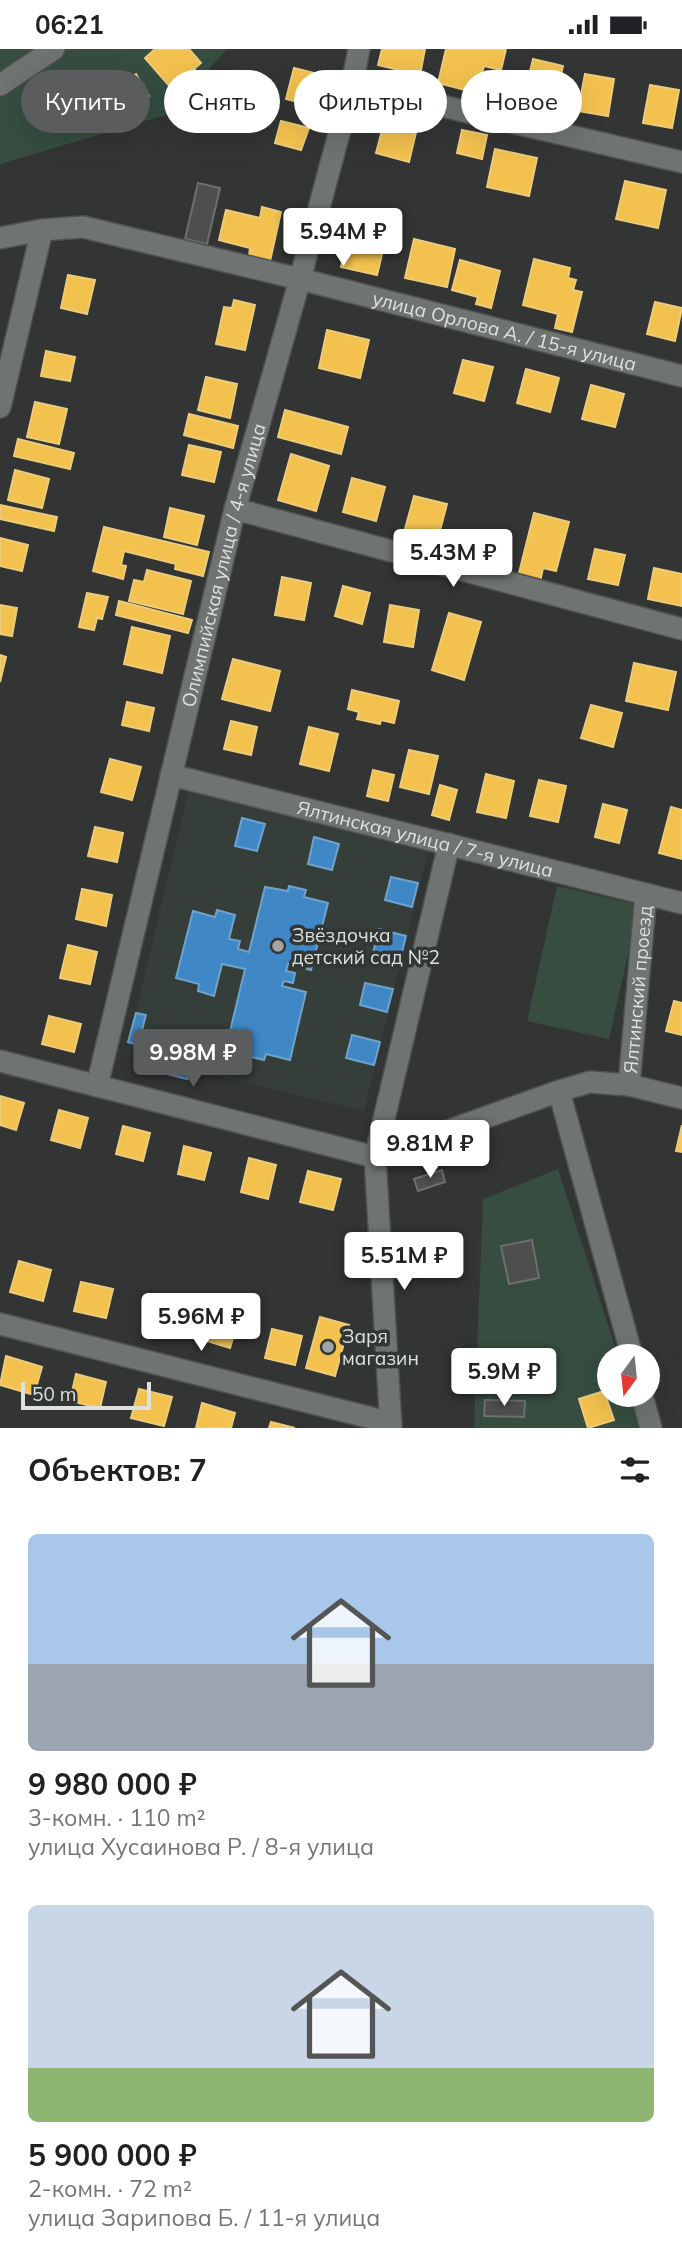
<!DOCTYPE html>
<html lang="ru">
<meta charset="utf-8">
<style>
:root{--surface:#fff;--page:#f2f2f2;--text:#202124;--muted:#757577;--accent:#5a5c5d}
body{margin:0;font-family:Mulish,sans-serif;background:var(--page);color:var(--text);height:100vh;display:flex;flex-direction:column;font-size:26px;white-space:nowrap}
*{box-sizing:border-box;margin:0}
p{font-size:23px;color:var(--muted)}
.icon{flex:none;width:38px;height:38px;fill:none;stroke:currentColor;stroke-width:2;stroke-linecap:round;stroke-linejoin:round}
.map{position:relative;height:1379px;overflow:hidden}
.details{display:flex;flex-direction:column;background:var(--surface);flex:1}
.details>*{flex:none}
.guide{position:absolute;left:21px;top:21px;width:640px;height:63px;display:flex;gap:14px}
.needle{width:46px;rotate:195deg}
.controls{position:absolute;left:597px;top:1295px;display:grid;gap:14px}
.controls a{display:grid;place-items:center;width:63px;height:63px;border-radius:50%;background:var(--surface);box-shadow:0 7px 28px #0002;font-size:35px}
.scale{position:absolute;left:21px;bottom:18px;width:130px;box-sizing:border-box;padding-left:7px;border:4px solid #dee1df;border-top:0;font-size:19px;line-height:24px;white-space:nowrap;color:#dee1df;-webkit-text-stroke:5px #323634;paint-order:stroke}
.price{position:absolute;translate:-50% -60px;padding:0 16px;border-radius:7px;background:#fff;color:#222;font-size:23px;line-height:46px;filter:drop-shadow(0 2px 4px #0008)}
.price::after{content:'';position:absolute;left:50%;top:42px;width:21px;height:16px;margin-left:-10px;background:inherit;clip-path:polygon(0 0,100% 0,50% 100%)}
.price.on{background:var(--accent);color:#fff}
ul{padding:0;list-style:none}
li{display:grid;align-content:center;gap:14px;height:371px;padding:0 28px}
li span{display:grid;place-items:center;height:217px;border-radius:10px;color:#555}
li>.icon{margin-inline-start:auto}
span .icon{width:126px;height:126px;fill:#fffc;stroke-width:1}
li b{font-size:30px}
h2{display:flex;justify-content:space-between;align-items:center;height:84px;padding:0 28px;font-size:30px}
.chip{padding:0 24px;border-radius:32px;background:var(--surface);box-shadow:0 7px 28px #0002;font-size:24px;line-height:63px}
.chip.on{background:var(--accent);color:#fff}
.status{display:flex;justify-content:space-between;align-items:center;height:49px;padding:0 35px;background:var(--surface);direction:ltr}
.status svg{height:19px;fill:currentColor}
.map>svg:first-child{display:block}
</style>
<div class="status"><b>06:21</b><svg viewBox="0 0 49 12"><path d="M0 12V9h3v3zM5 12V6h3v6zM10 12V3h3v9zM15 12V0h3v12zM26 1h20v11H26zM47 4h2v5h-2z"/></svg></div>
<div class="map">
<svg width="682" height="1379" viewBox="0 0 682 1379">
<rect width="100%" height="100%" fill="#333534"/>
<path fill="#353e38" d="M191,731L431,790L364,1062L126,1005Z"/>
<g fill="#364d40">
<path d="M0,0H227L169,65L0,115Z"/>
<path d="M557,837L639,856L609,990L527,972Z"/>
<path d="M558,1120L618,1307H609V1346H630L641,1379H474L483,1150Z"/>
</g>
<g fill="#f2c14e" stroke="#eccb7a" stroke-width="2">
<path d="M155,0H189L201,14L194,20L200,26L194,32L188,26L172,40L145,9Z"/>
<path d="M382,0H425L420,26L378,16Z"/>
<path d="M446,0H506L501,21L484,17L477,44L438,34Z"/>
<path d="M533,10L563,17L555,51L525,44Z"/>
<path d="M294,19L322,26L319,37L325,38L322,48L317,47L314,57L286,50Z"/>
<path d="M136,25L149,47L122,64L108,41Z"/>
<path d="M585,25L614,30L608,67L578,62Z"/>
<path d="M86,35L105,71L96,76L98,79L93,81L91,78L83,82L67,51L79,45L77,39Z"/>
<path d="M650,36L679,41L672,79L643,74Z"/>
<path d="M385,70L417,79L409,113L376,104Z"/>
<path d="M281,72L309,79L301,101L275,94Z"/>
<path d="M462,81L487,86L482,110L457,104Z"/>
<path d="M495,100L537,109L529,147L487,138Z"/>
<path d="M625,132L666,141L658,179L616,170Z"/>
<path d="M262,158L281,163L270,212L249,207L250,199L219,191L226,161L260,169Z"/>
<path d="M347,189L384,197L377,226L341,218Z"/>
<path d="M414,190L455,200L447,238L405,229Z"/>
<path d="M534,210L570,219L568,229L576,231L573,241L582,243L572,283L555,279L558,265L523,256Z"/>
<path d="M460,211L500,222L491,259L476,255L478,248L452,241Z"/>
<path d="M68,226L95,231L87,265L61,259Z"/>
<path d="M234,251L255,256L245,301L216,295L224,258L232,259Z"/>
<path d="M655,253L682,259L675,292L647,285Z"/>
<path d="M327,281L369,291L360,329L319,319Z"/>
<path d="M46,302L75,308L70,332L41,327Z"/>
<path d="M463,311L493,318L484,352L454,344Z"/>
<path d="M526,320L559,329L550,363L517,354Z"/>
<path d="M206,328L237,335L230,369L198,361Z"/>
<path d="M591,336L624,345L615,378L582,370Z"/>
<path d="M35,353L67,360L59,395L27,388Z"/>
<path d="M285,361L348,378L341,405L278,388Z"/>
<path d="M189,365L238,377L233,399L184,386Z"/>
<path d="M18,390L74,404L70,420L14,407Z"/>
<path d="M189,396L221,403L214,433L182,426Z"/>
<path d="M291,405L329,417L316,462L278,451Z"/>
<path d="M15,421L49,430L42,459L8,451Z"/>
<path d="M352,429L385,438L376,472L343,463Z"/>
<path d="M414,447L447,455L438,489L405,480Z"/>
<path d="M0,456L57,468L54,482L0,470Z"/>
<path d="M170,459L204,467L197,496L164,488Z"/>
<path d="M534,464L569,473L556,522L543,519L540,533L518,528Z"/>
<path d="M104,478L209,503L203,527L175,520L176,515L124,502L121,516L126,517L123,530L93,522Z"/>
<path d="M0,489L28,496L22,522L0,517Z"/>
<path d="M595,500L625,506L618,536L588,530Z"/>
<path d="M654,519L682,525V557L648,550Z"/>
<path d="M147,521L191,532L183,565L129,552L134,531L144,533Z"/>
<path d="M282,528L311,534L304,571L275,566Z"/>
<path d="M343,537L370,544L362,575L335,567Z"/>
<path d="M87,544L108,548L102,570L97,569L94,581L79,578Z"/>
<path d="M119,552L192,571L188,584L116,566Z"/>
<path d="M0,556L17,559L12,587L0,585Z"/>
<path d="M390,556L419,561L413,598L384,593Z"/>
<path d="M449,564L481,573L464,631L432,621Z"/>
<path d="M132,578L170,587L162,624L124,615Z"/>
<path d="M0,606L6,608L0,633Z"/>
<path d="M233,610L280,622L270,662L222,650Z"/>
<path d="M634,614L676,623L668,661L626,652Z"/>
<path d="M352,641L399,652L394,674L381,671L380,675L357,670L359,663L348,660Z"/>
<path d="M127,653L154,659L149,682L122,676Z"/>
<path d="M591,656L622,664L613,698L581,689Z"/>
<path d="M231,672L257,678L251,706L224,700Z"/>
<path d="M309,678L338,685L329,722L300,715Z"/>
<path d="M409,701L438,707L429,745L400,738Z"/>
<path d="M110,710L141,718L132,751L101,743Z"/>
<path d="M373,721L394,726L388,752L367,747Z"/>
<path d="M486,725L514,732L506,769L477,763Z"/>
<path d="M539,731L566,737L558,773L530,767Z"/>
<path d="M440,736L457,741L449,771L432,766Z"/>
<path d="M603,755L627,761L619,794L595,788Z"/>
<path d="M671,758L682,761V810L659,804Z"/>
<path d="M95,778L123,784L117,813L88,807Z"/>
<path d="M82,840L112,846L106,877L76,870Z"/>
<path d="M68,896L97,903L90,935L60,929Z"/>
<path d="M674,952L682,954V986L666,982Z"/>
<path d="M49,967L81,975L74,1003L42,995Z"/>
<path d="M0,1047L24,1054L16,1081L0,1076Z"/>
<path d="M59,1061L88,1069L80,1099L51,1091Z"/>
<path d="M682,1076V1103L676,1102Z"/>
<path d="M123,1077L150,1084L143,1112L116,1105Z"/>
<path d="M184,1097L211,1104L204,1131L178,1125Z"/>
<path d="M249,1109L276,1116L268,1150L241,1143Z"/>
<path d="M308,1122L341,1130L333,1161L300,1153Z"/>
<path d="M19,1212L51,1221L43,1252L10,1243Z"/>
<path d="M81,1233L113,1240L106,1269L74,1262Z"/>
<path d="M154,1249L177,1255L170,1284L147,1279Z"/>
<path d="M212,1264L238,1272L230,1299L204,1291Z"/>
<path d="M320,1268L349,1276L335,1327L306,1319Z"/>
<path d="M272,1280L302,1287L295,1316L265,1309Z"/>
<path d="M6,1307L42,1318L34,1346L0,1336Z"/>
<rect x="498" y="1315" width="28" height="26"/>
<path d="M76,1325L106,1333L100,1359L70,1352Z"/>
<path d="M139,1340L172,1348L164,1377L131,1369Z"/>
<path d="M604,1342L614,1371L588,1379L579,1350Z"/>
<path d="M202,1354L235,1364L231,1379H196Z"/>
<path d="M271,1373L295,1379H269Z"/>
</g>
<g fill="#3f88c5" stroke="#6fa3cd" stroke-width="2">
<path d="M242,769L265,775L257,802L235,797Z"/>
<path d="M314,788L339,795L332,821L308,815Z"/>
<path d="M391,828L418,834L412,858L385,851Z"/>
<path d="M289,837L306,841L304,848L328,854L311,921L288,915L286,922L295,924L293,934L284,932L282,937L306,943L290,1011L266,1005L264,1011L247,1007L249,1002L227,995L245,920L222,915L214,947L198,942L199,935L176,929L193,862L215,868L217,861L235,866L229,890L240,892L238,900L249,903L265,838L288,842Z"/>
<path d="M379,880L406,887L400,911L373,904Z"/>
<path d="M365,934L393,940L387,963L360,956Z"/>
<path d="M136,964L146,966L138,996L128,993Z"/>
<path d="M352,986L380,993L374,1016L346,1009Z"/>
<path d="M170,1012L191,1017L187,1030L167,1025Z"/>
</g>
<g fill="#4d4f4e" stroke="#6d6f6e" stroke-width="2">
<path d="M198,134L220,139L207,195L185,190Z"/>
<path d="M442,1121L445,1133L418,1142L414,1130Z"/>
<path d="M532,1191L539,1229L509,1235L501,1197Z"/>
<path d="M485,1351L525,1352L524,1368L484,1367Z"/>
</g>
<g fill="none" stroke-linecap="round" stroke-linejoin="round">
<defs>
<g id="minor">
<path d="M0,36L54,0"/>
<path d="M352,36L682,113"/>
<path id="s1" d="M0,189L42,181L83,178L300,230L682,327"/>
<path d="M0,358L42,181"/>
<path d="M235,460L682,580"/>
<path id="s2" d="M171,726L682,854"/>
<path d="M0,1012L375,1108L559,1042L590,1033L629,1036L682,1049"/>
<path id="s3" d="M629,1036L646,845"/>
<path id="s4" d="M97,1037L235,460L300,230L352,36L359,0"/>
<path d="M559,1042L632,1307"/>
<path d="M0,1275L391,1374"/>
<path d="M642,1346L651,1379"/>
<path d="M391,1379L375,1108L449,795"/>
</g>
</defs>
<use href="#minor" stroke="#4e514f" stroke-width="24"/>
<use href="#minor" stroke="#6f7371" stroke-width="21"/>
</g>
<g fill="#a2a5a3" stroke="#323634" stroke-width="2.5">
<circle cx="278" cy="897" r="7"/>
<circle cx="328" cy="1298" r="7"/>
</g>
<g text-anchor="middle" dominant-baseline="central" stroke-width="7" stroke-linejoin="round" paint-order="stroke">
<g font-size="19" fill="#dee1df" stroke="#323634">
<text stroke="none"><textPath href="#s1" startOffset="518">улица Орлова А. / 15-я улица</textPath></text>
<text stroke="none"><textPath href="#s4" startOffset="536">Олимпийская улица / 4-я улица</textPath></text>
<text stroke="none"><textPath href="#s2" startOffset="262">Ялтинская улица / 7-я улица</textPath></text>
<text stroke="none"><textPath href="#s3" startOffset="96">Ялтинский проезд</textPath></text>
</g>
<g font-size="19" fill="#dee1df" stroke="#323634" text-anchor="start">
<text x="292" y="886">Звёздочка<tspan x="292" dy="22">детский сад №2</tspan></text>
<text x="342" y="1287">Заря<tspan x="342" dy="22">магазин</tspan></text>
</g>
</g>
</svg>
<div class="controls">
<a><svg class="needle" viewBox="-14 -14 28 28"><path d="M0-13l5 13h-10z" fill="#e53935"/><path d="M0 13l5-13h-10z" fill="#757577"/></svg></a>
</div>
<div class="scale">50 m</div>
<b class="price" style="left:343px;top:219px">5.94M ₽</b>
<b class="price" style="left:453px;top:540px">5.43M ₽</b>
<b class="price on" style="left:193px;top:1040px">9.98M ₽</b>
<b class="price" style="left:430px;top:1131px">9.81M ₽</b>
<b class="price" style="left:404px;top:1243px">5.51M ₽</b>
<b class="price" style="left:201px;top:1304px">5.96M ₽</b>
<b class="price" style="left:504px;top:1359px">5.9M ₽</b>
<div class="guide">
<a class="chip on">Купить</a>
<a class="chip">Снять</a>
<a class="chip">Фильтры</a>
<a class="chip">Новое</a>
</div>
</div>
<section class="details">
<h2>Объектов: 7<svg class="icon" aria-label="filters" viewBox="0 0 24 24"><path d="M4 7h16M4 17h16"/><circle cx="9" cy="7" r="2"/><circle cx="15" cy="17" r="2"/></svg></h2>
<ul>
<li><span style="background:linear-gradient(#a9c7e8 60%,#9aa5b1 0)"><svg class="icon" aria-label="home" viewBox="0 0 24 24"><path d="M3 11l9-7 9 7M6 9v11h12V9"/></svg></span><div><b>9 980 000 ₽</b><p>3-комн. · 110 m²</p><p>улица Хусаинова Р. / 8-я улица</p></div></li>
<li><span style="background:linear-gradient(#c9d6e8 75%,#8fb573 0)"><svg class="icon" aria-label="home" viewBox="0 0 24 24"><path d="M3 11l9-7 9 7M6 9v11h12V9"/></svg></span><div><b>5 900 000 ₽</b><p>2-комн. · 72 m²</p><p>улица Зарипова Б. / 11-я улица</p></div></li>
</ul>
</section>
